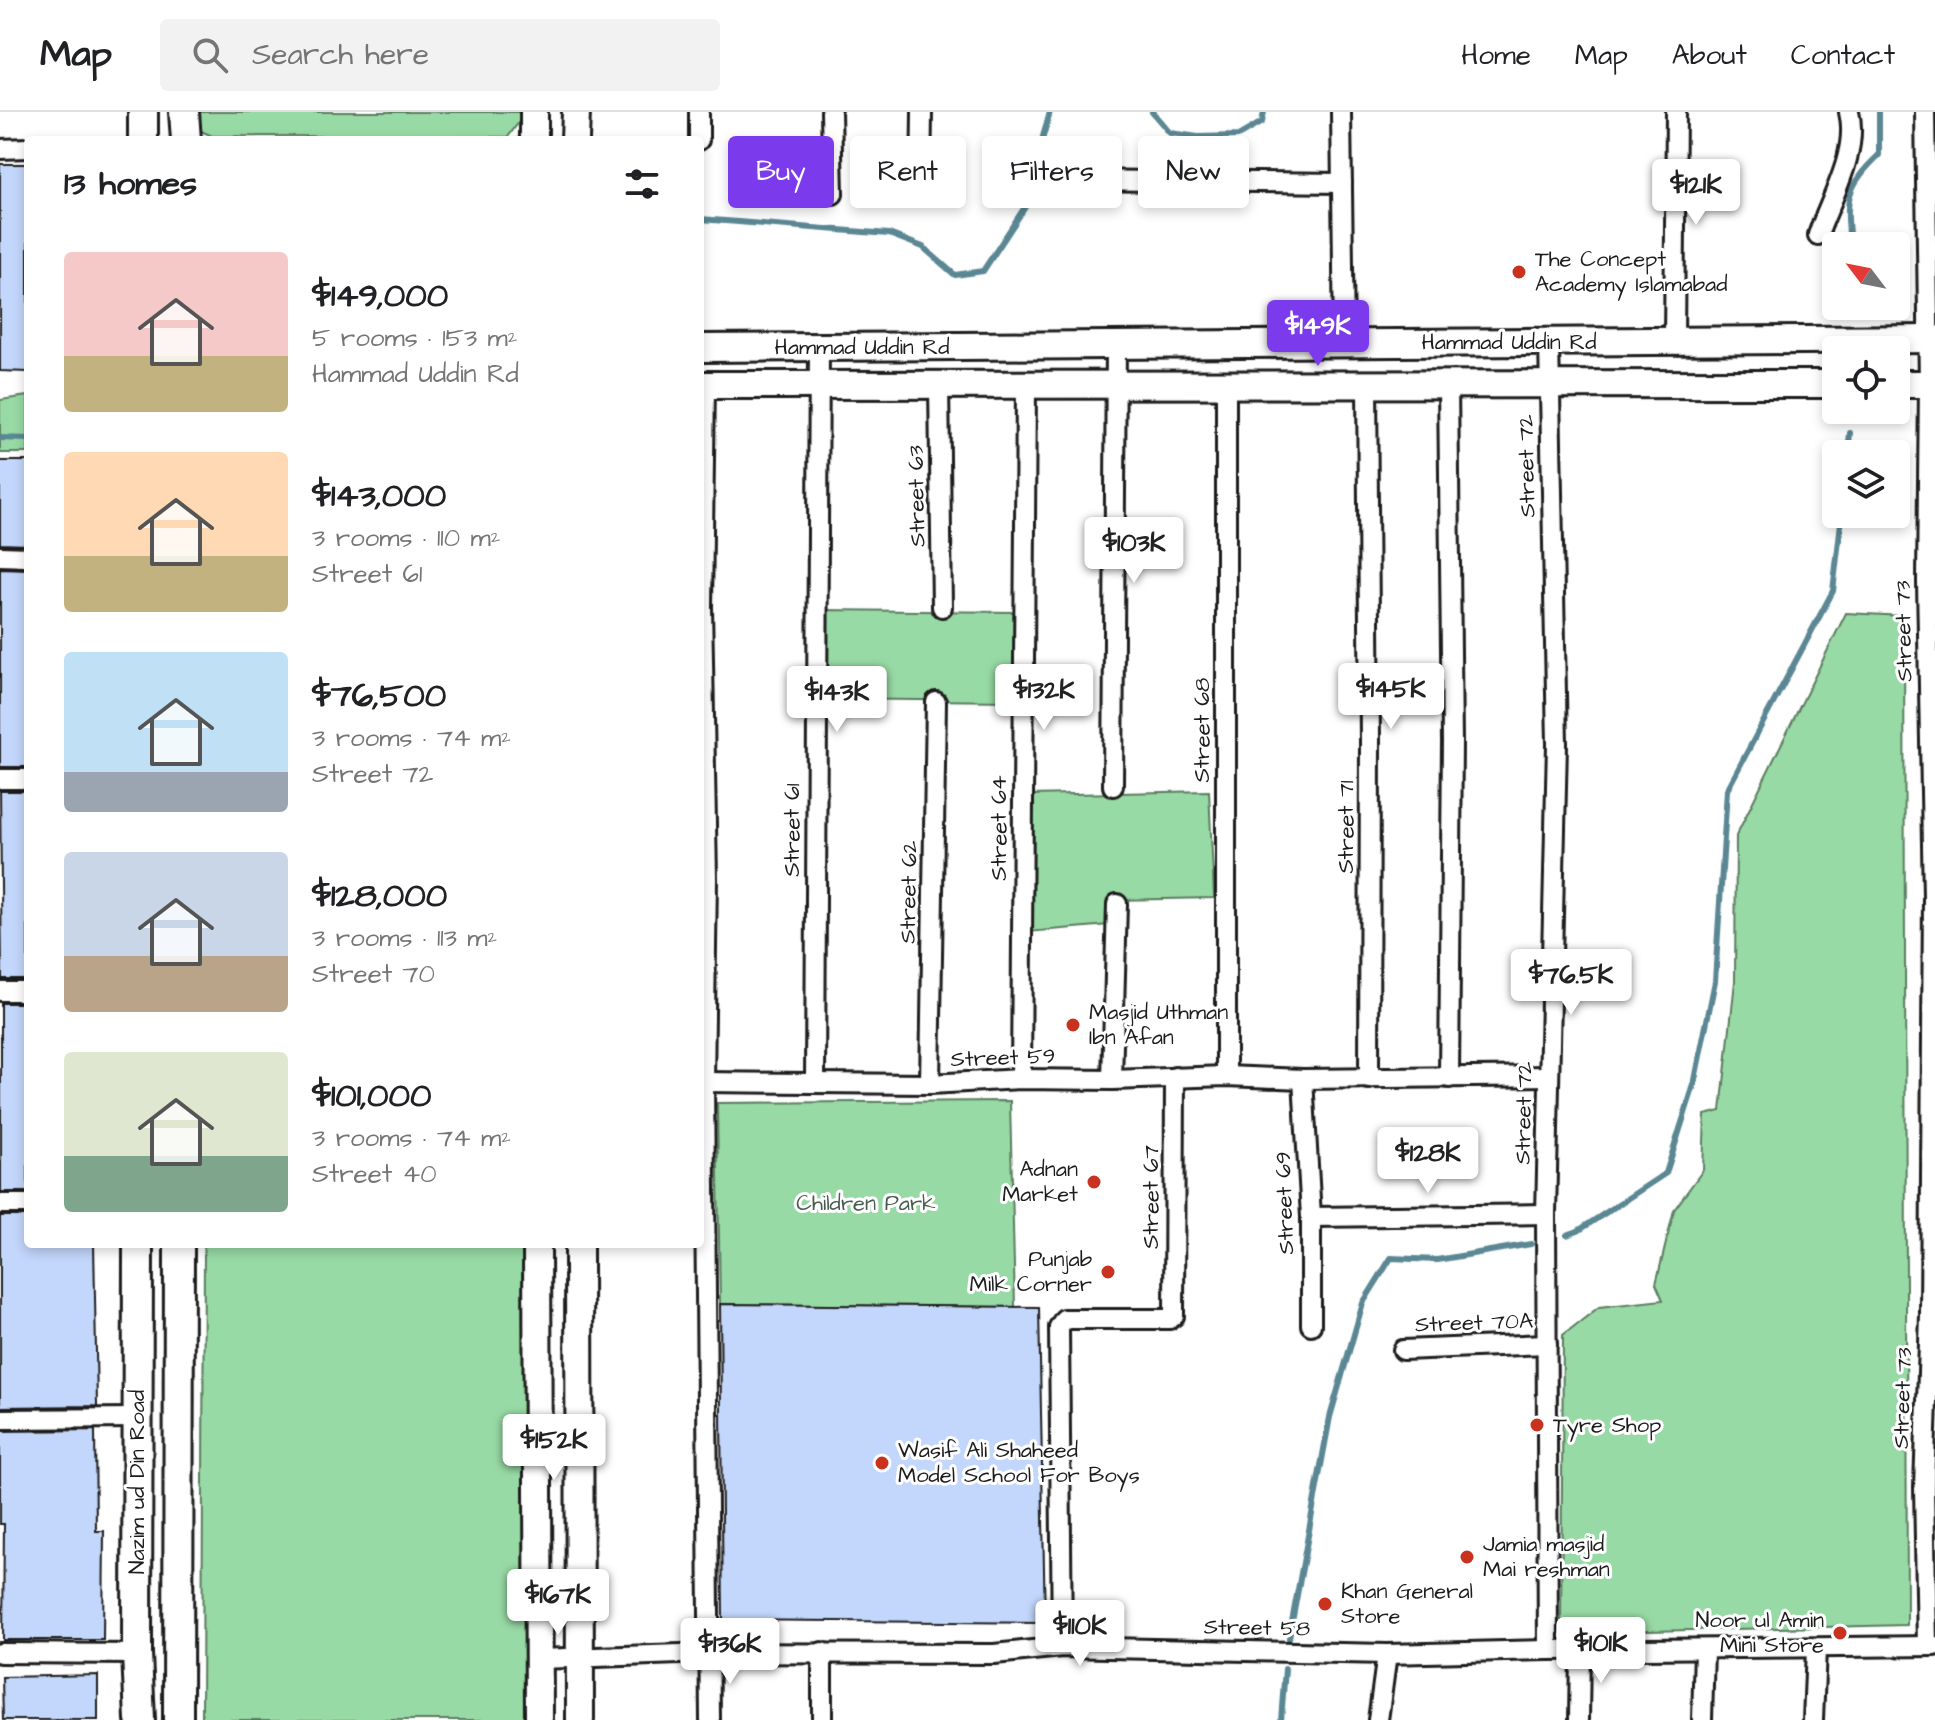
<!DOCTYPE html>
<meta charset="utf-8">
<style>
:root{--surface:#fff;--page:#f2f2f2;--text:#202124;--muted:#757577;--line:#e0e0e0;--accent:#7c3aed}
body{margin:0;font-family:"Architects Daughter",sans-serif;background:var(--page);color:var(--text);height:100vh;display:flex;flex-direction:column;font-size:30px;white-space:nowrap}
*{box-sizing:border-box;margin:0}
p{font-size:26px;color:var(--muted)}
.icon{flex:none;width:44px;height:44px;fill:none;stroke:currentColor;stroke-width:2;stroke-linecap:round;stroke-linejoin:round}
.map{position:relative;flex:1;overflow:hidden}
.panel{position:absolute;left:24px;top:24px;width:680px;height:1112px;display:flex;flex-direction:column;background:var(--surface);border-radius:8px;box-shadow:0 4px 12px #0003}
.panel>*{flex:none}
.hud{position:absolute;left:728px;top:24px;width:760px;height:72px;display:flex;gap:16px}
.needle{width:52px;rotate:302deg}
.tools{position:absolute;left:1822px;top:120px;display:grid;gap:16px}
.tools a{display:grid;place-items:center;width:88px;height:88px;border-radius:8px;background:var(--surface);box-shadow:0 4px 12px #0003;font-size:40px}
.price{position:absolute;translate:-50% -68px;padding:0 18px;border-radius:8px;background:#fff;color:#222;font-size:26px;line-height:52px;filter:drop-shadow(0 2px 4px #0008)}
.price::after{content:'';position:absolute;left:50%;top:48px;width:24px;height:18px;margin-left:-12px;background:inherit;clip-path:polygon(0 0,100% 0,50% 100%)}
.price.active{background:var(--accent);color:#fff}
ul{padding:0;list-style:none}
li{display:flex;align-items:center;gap:24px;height:200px;padding:0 40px}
li span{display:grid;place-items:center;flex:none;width:224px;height:160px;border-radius:8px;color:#555}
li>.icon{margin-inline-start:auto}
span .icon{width:96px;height:96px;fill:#fffc;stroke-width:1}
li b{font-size:34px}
h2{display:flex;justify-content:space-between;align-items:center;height:96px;padding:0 40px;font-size:34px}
.pill{padding:0 28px;border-radius:8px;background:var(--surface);box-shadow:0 4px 12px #0003;font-size:28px;line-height:72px}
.pill.active{background:var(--accent);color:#fff}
header{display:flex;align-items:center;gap:48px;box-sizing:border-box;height:112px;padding:0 40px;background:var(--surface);border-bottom:2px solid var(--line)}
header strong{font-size:38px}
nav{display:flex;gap:44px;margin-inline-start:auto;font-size:28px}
.search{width:560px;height:72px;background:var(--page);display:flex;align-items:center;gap:20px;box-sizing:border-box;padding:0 28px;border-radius:8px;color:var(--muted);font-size:30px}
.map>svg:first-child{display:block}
</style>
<header>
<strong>Map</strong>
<div class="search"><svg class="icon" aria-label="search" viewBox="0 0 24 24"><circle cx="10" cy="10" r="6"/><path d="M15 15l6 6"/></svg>Search here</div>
<nav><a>Home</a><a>Map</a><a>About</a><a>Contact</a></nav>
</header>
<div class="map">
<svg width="1935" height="1608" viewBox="0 0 1935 1608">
<rect width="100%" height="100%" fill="#fff"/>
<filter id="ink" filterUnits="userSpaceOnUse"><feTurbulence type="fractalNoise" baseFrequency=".0125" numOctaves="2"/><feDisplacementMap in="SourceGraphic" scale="16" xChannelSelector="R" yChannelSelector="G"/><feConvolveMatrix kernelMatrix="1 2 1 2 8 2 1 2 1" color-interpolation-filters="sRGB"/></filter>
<g filter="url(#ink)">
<g fill="#98daa5" stroke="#5a7b60" stroke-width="2">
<path d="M197,0H521V7L508,25L212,24L201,19Z"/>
<path d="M28,284V341H0V288Z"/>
<path d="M822,498L1014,500V589L821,587Z"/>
<path d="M1846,501L1904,504L1907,1513L1561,1521L1563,1223L1599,1195L1663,1188L1656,1172L1674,1098L1703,1058L1705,1003L1721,999L1735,869L1736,724Z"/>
<path d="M1209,679L1214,786L1112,788L1109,813L1028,820L1029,683Z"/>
<path d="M1010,989L1015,1195L720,1192L717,991Z"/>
<path d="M204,1132H528L530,1608H202Z"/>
</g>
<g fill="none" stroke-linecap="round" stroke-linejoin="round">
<g stroke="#5a8793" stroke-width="6">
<path d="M1152,0L1170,21L1198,25L1238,24L1262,10L1264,0"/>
<path d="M700,107L889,122L923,135L955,163L983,159L1044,66L1040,35L1050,0"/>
<path d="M1850,134C1846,88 1844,76 1879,43V0"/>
<path d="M0,326L28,327"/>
<path d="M1848,342L1850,321"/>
<path d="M1567,1123L1578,1119L1666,1061L1694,973L1715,869L1727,678L1833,479L1842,402"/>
<path d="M1289,1526L1330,1305L1363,1191L1391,1146L1437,1148L1531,1132"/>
<path d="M1281,1608L1285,1557"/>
</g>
</g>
<g fill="#c3d6fb" stroke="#1c1c1c" stroke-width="2">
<path d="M0,52H28V260L0,259Z"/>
<path d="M0,349H28V433L0,432Z"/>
<path d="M0,456L28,457V655H0Z"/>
<path d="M0,679H28V867H2Z"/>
<rect x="1" y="891" width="27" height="189"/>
<path d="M0,1104H28V1132H94L97,1294L0,1295Z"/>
<path d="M720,1192L1039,1195L1045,1511L723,1508Z"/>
<path d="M95,1318L96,1419H104L103,1528H3L4,1412H0V1319Z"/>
<path d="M98,1563V1608H3L2,1565Z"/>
</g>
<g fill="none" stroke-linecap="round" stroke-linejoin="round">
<defs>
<g id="street">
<path d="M831,0L833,82"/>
<path d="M1341,0L1344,231"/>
<path d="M1925,0L1929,272L1927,470L1933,785L1930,1203L1924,1375L1927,1534"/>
<path d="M699,28V0"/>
<path d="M0,37L28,36"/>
<path d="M1069,68L1342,71"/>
<path d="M921,75L922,0"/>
<path d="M1818,123C1831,86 1859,40 1849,0"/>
<path d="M1674,229L1676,0"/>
<path d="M1367,272L1370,629L1369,967"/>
<path d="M1448,272L1452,630L1449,966"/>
<path d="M705,273L702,495L707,767L704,970L710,1608"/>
<path d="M939,273L942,495"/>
<path d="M0,444L28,445"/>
<path d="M0,667H28"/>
<path d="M1113,674L1116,233"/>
<path d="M0,879H28"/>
<path d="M1226,964V273"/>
<path d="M1021,967L1026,273"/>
<path d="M1303,967L1311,1105V1213"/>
<path d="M1112,968L1117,792"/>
<path d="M700,970L930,972L1021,967L1112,968L1226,964L1303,967L1548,964"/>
<path d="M815,971L819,235"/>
<path d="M930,972L936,590"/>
<path d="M0,1092H28"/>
<path d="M1311,1105L1546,1102"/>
<path d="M1403,1238L1547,1232"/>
<path d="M0,1307L138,1306"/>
<path d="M1062,1535L1059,1215L1064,1207H1170L1174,1204L1175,965"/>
<path d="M1548,1538L1546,1102L1557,632L1549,230"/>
<path d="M822,1540V1608"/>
<path d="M0,1541L137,1542"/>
<path d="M539,1547L709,1541L994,1542L1062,1535L1387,1542L1548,1538L1935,1534"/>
<path d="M1378,1608L1387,1542"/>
<path d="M1579,1608L1580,1538"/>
<path d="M1702,1608L1704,1537"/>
<path d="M1813,1608L1816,1537"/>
</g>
<g id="secondary">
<path d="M534,0V28"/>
<path d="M575,28L576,0"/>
<path d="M700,236L1935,227"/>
<path d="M1896,272H1935"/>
<path d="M700,273L1836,272"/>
<path d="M537,1132L539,1608"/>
<path d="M579,1132L580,1608"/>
</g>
<g id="primary">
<path d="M143,0V28"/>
<path d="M184,0L186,28"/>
<path d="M138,1132L137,1542L140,1608"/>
<path d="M178,1608L179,1132"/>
</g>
</defs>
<use href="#street" stroke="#1c1c1c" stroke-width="24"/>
<use href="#secondary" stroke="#1c1c1c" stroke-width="32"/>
<use href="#primary" stroke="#1c1c1c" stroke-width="34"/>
<use href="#street" stroke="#fff" stroke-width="18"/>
<use href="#secondary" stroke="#fff" stroke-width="26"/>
<use href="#primary" stroke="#fff" stroke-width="28"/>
</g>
</g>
<g fill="#c8321e" stroke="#fff" stroke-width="3">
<circle cx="1519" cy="160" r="8"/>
<circle cx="1073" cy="913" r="8"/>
<circle cx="1094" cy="1070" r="8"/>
<circle cx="1108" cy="1160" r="8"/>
<circle cx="1537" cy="1313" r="8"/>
<circle cx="882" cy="1351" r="8"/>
<circle cx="1467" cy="1445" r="8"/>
<circle cx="1325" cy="1492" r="8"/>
<circle cx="1840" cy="1521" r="8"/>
</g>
<g text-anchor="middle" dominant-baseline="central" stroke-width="6" stroke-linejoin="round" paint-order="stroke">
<g font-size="22" fill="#1c1c1c" stroke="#fff" text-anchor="start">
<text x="1535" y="147">The Concept<tspan x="1535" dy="25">Academy Islamabad</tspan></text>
<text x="1089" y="900">Masjid Uthman<tspan x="1089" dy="25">Ibn Afan</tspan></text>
<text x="1078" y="1057" text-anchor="end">Adnan<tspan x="1078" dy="25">Market</tspan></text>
<text x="1092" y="1147" text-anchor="end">Punjab<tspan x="1092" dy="25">Milk Corner</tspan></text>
<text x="1553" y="1313">Tyre Shop</text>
<text x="898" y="1338">Wasif Ali Shaheed<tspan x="898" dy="25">Model School For Boys</tspan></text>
<text x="1483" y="1432">Jamia masjid<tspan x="1483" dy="25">Mai reshman</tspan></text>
<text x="1341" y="1479">Khan General<tspan x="1341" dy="25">Store</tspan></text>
<text x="1824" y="1508" text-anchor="end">Noor ul Amin<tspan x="1824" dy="25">Mini Store</tspan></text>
</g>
<g font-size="22" fill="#1c1c1c" stroke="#fff">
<text x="1509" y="230">Hammad Uddin Rd</text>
<text x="862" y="235">Hammad Uddin Rd</text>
<text transform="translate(1527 354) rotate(-91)">Street 72</text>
<text transform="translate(917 384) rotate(-91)">Street 63</text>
<text transform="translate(1904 519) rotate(-91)">Street 73</text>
<text transform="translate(1202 618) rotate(-90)">Street 68</text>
<text transform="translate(1346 715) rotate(-90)">Street 71</text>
<text transform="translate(999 716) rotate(-90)">Street 64</text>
<text transform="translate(792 718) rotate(-90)">Street 61</text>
<text transform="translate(909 780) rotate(-89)">Street 62</text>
<text transform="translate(1003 946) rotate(-2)">Street 59</text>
<text transform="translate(1524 1001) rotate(-89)">Street 72</text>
<text transform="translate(1151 1085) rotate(-90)">Street 67</text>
<text transform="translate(1285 1091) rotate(-92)">Street 69</text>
<text transform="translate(1474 1211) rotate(-2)">Street 70A</text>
<text transform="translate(1903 1286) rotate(-88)">Street 73</text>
<text transform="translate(137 1370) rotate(-90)">Nazim ud Din Road</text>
<text transform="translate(1257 1516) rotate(1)">Street 58</text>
</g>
<g font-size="22" fill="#475e4c" stroke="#fff">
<text x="866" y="1091">Children Park</text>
</g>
</g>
</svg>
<div class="tools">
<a><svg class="needle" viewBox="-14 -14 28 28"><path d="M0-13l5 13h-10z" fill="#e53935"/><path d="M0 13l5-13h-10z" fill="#757577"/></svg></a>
<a><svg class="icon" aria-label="locate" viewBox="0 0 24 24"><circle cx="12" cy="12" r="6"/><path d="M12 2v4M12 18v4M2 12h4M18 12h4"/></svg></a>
<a><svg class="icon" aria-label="layers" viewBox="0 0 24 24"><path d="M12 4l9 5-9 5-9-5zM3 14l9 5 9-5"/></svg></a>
</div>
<b class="price" style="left:1696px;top:115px">$121K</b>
<b class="price active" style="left:1318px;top:256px">$149K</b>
<b class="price" style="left:1134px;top:473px">$103K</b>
<b class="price" style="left:1391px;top:619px">$145K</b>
<b class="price" style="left:1044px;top:620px">$132K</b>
<b class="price" style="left:837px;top:622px">$143K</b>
<b class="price" style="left:1571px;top:905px">$76.5K</b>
<b class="price" style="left:1428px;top:1083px">$128K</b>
<b class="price" style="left:554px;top:1370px">$152K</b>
<b class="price" style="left:558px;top:1525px">$167K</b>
<b class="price" style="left:1080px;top:1556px">$110K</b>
<b class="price" style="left:1601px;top:1573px">$101K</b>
<b class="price" style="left:730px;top:1574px">$136K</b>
<div class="hud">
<a class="pill active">Buy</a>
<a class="pill">Rent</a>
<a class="pill">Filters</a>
<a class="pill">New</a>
</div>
<section class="panel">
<h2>13 homes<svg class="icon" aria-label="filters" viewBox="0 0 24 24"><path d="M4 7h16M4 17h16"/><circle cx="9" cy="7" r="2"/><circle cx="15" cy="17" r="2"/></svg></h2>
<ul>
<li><span style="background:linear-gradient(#f6c9c9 65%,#c2b280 0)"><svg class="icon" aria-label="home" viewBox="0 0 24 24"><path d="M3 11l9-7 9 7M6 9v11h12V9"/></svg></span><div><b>$149,000</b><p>5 rooms · 153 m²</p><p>Hammad Uddin Rd</p></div></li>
<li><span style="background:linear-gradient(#ffd9b3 65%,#c2b280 0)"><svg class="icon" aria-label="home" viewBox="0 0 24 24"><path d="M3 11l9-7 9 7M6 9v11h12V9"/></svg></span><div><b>$143,000</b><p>3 rooms · 110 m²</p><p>Street 61</p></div></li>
<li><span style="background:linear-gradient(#bfe0f5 75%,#9aa5b1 0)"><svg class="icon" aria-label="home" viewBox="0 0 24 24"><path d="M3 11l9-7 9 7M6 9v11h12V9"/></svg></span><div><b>$76,500</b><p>3 rooms · 74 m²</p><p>Street 72</p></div></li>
<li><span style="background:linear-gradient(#c9d6e8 65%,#b9a48a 0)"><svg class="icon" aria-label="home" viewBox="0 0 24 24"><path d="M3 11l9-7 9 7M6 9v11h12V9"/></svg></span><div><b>$128,000</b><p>3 rooms · 113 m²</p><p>Street 70</p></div></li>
<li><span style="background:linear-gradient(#dfe7d0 65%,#7fa58c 0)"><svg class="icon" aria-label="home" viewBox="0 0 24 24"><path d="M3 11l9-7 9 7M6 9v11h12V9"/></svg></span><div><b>$101,000</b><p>3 rooms · 74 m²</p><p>Street 40</p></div></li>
</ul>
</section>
</div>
